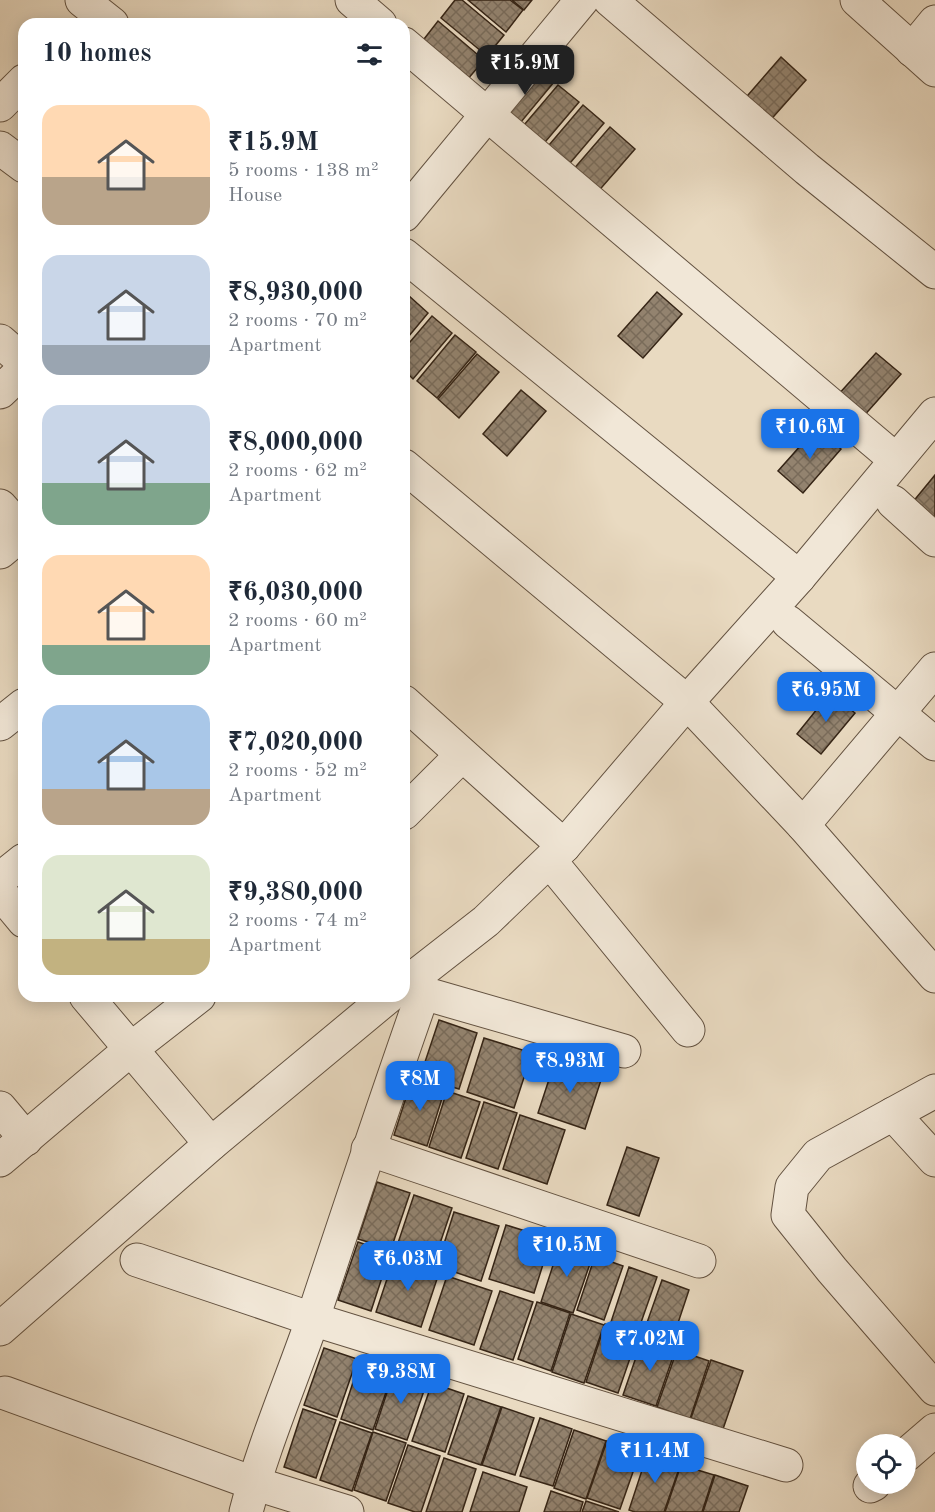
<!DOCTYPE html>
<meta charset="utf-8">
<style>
:root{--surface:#fff;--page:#f2f2f3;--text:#1f2937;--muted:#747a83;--accent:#1a73e8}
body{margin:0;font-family:"Old Standard TT",serif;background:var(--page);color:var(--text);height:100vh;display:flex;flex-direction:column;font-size:22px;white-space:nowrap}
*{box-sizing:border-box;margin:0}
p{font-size:20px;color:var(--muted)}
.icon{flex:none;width:33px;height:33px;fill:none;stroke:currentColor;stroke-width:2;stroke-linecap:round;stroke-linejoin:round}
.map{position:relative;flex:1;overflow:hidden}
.side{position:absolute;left:18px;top:18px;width:392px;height:984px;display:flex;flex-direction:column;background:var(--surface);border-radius:18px;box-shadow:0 3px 15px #0003}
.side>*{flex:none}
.fabs{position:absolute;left:856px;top:1434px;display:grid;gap:12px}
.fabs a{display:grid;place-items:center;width:60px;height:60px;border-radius:50%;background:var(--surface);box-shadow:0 3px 15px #0003;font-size:30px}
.price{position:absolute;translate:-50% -51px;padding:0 14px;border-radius:12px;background:var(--accent);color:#fff;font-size:20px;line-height:39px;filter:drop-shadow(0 2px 3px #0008)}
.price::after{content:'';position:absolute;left:50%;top:36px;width:18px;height:14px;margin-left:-9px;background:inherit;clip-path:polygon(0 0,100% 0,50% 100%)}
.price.active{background:#222;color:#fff}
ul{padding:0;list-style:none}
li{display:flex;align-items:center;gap:18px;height:150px;padding:0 24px}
li span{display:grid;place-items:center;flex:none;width:168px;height:120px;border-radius:18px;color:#555}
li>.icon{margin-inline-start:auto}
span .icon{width:72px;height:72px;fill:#fffc;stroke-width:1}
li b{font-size:26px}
h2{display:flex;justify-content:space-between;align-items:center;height:72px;padding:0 24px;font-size:26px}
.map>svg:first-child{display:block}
</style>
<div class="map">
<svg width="935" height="1512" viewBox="0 0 935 1512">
<defs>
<pattern id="building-cross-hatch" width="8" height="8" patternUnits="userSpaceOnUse" patternTransform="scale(1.5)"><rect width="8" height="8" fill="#93836f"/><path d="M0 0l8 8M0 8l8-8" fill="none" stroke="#796b5a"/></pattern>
</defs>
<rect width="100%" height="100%" fill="#e9dac1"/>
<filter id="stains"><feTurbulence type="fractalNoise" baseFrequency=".00333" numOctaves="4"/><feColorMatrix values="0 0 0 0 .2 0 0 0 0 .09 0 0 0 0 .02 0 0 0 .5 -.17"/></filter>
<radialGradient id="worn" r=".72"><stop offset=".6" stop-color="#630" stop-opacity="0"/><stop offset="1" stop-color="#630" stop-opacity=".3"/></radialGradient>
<g fill="url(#building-cross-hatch)" stroke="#362516" stroke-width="1.5">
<path d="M455,0H462L504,35L487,56L441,18Z"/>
<path d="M468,0H510L523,10L506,32Z"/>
<path d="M512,0H532L524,10Z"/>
<path d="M438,21L484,60L467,80L421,43Z"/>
<path d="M781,57L806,80L767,124L742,102Z"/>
<path d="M534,64L554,82L516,128L495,110Z"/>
<path d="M558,85L579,102L540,148L519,131Z"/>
<path d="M583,105L604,123L565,169L544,151Z"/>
<path d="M610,127L635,149L596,194L572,171Z"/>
<path d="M657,292L682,314L643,358L618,336Z"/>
<path d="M408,295L428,313L404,342V300Z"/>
<path d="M432,316L452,333L413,379L404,370V349Z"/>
<path d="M455,335L476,352L437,398L417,381Z"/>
<path d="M876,353L901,374L862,418L837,396Z"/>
<path d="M477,354L499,372L459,418L438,399Z"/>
<path d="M521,390L546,411L507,456L483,434Z"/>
<path d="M817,427L841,449L803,493L778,471Z"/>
<path d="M935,475V526L907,509Z"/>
<path d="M830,693L855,713L821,754L797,734Z"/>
<path d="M439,1020L477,1033L459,1089L420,1077Z"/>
<path d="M484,1038L532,1053L514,1108L467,1092Z"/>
<path d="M556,1058L603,1074L585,1129L538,1113Z"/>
<path d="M412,1079L445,1089L427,1146L394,1135Z"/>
<path d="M447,1091L480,1102L461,1158L429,1147Z"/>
<path d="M484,1102L517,1113L498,1169L466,1158Z"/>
<path d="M520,1115L565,1130L547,1184L503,1169Z"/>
<path d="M627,1147L659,1158L639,1216L607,1205Z"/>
<path d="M377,1182L410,1193L391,1249L358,1239Z"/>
<path d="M414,1195L452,1208L433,1264L395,1252Z"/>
<path d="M454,1212L499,1226L481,1281L437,1266Z"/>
<path d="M506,1225L551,1239L534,1293L489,1279Z"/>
<path d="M358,1242L390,1253L371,1311L338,1300Z"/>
<path d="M560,1244L593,1255L573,1313L541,1302Z"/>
<path d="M595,1256L623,1266L604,1320L577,1310Z"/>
<path d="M394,1258L439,1273L421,1327L376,1312Z"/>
<path d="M629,1267L657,1277L638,1331L611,1322Z"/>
<path d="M447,1276L492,1291L474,1345L429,1330Z"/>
<path d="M662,1280L689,1290L671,1344L643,1334Z"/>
<path d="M500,1291L533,1302L513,1360L480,1349Z"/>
<path d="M537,1302L570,1313L551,1371L518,1359Z"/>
<path d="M571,1314L604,1325L584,1383L552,1372Z"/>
<path d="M605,1324L638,1335L618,1393L586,1382Z"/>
<path d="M643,1337L676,1348L656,1406L623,1395Z"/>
<path d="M324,1348L357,1359L337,1417L304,1405Z"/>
<path d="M677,1350L709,1361L690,1419L657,1407Z"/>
<path d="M711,1360L743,1371L723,1429L691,1418Z"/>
<path d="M360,1361L393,1372L373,1430L341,1419Z"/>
<path d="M394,1371L427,1382L407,1440L375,1429Z"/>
<path d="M432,1383L464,1394L445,1452L412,1441Z"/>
<path d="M468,1396L501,1407L481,1465L448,1454Z"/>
<path d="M502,1407L534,1418L515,1475L482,1465Z"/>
<path d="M303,1409L336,1420L316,1478L284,1467Z"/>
<path d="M540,1418L572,1429L553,1486L520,1476Z"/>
<path d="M340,1422L372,1433L352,1491L320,1480Z"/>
<path d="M574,1430L606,1441L586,1499L554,1488Z"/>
<path d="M373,1432L406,1443L386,1501L354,1490Z"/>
<path d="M607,1441L640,1452L620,1509L587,1498Z"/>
<path d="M408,1445L440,1456L421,1512H415L388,1503Z"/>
<path d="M648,1452L681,1463L664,1512H635L629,1510Z"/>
<path d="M444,1458L476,1469L462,1512H426Z"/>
<path d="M681,1465L714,1475L702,1512H665Z"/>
<path d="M483,1472L527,1487L519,1512H470Z"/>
<path d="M715,1475L748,1486L739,1512H703Z"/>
<path d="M551,1491L583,1502L580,1512H544Z"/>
<path d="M586,1501L619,1512H582Z"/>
</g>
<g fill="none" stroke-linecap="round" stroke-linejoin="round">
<defs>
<g id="minor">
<path d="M82,0L112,24"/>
<path d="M352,0L380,24"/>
<path d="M610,0L807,169L935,272"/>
<path d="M857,0L935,70"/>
<path d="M404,44L896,460"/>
<path d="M912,50L935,22"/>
<path d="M0,105L24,81"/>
<path d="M0,148L24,166"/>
<path d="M404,215L582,0"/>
<path d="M404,255L799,577"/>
<path d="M0,341L24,362"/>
<path d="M0,392L24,369"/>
<path d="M404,466L687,702L803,825L935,976"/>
<path d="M893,502L935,540"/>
<path d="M0,506L24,533"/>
<path d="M0,552L24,532"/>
<path d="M788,622L935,744"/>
<path d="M404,702L564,846"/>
<path d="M0,724L24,705"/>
<path d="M404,813L462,755"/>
<path d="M803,825L935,669"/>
<path d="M550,861L688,1030"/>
<path d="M0,879L24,860"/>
<path d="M0,892L24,921"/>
<path d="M404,985L486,921L564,846L687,702L799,577L935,414"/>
<path d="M86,996L211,1144"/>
<path d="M935,1091L818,1155L792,1187L788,1215L832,1270L935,1389"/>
<path d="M0,1108L26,1139"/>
<path d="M893,1114L935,1160"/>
<path d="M368,1149L699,1261"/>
<path d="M0,1160L131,1049L199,996"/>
<path d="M137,1260L312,1319L786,1465"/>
<path d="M0,1329L211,1144L389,996"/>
<path d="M5,1393L253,1483L347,1512"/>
<path d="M906,1455L935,1430"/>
<path d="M870,1486L874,1484"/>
<path d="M246,1512C263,1446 291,1382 313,1318C349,1209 385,1101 423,993L624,1051"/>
</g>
</defs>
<use href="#minor" stroke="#635241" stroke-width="35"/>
<use href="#minor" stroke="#f1e7d7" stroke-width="33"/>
</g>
<rect width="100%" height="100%" filter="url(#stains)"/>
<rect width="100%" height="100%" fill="url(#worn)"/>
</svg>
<div class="fabs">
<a><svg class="icon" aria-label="locate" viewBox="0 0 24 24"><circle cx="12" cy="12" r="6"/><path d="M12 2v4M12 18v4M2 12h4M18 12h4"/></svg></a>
</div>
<b class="price active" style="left:525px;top:96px">₹15.9M</b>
<b class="price" style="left:810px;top:460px">₹10.6M</b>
<b class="price" style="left:826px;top:723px">₹6.95M</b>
<b class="price" style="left:570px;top:1094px">₹8.93M</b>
<b class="price" style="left:420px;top:1112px">₹8M</b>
<b class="price" style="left:567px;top:1278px">₹10.5M</b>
<b class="price" style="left:408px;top:1292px">₹6.03M</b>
<b class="price" style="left:650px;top:1372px">₹7.02M</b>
<b class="price" style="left:401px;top:1405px">₹9.38M</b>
<b class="price" style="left:655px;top:1484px">₹11.4M</b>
<section class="side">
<h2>10 homes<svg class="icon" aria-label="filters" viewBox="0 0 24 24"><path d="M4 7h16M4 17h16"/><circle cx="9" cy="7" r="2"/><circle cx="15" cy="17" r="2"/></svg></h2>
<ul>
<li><span style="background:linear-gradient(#ffd9b3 60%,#b9a48a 0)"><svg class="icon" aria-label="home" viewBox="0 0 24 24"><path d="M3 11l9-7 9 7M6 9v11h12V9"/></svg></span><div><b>₹15.9M</b><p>5 rooms · 138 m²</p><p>House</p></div></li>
<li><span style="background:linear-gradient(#c9d6e8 75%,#9aa5b1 0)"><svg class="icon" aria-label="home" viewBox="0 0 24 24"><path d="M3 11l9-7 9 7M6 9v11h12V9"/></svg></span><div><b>₹8,930,000</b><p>2 rooms · 70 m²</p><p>Apartment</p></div></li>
<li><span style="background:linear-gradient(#c9d6e8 65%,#7fa58c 0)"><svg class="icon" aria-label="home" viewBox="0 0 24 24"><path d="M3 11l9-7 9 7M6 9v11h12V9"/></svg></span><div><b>₹8,000,000</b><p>2 rooms · 62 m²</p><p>Apartment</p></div></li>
<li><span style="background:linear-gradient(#ffd9b3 75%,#7fa58c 0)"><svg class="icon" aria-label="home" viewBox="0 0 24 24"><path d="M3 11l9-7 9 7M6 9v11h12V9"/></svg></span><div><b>₹6,030,000</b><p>2 rooms · 60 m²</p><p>Apartment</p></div></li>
<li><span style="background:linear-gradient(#a9c7e8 70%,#b9a48a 0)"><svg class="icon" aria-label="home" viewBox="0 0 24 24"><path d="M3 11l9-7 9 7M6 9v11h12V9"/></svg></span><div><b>₹7,020,000</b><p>2 rooms · 52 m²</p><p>Apartment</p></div></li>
<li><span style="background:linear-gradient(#dfe7d0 70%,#c2b280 0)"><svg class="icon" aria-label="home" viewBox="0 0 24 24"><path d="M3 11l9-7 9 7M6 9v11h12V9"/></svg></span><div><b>₹9,380,000</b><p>2 rooms · 74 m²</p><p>Apartment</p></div></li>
</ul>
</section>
</div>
